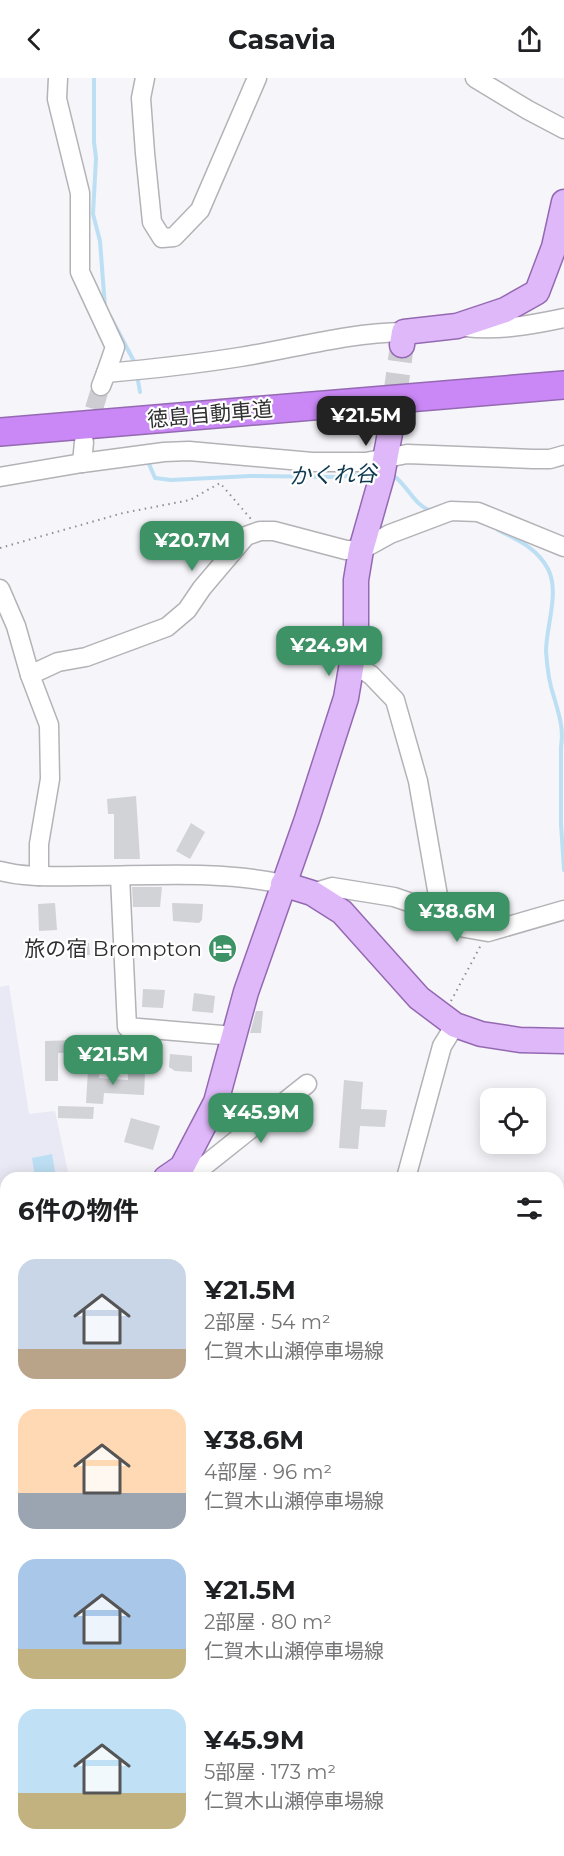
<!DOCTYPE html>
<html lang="ja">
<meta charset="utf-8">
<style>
:root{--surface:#fff;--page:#f2f2f2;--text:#202124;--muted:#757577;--accent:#3e9366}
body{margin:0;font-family:Montserrat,"Noto Sans JP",sans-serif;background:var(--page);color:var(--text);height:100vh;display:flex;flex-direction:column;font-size:22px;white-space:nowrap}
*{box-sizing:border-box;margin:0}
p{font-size:20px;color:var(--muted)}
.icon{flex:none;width:33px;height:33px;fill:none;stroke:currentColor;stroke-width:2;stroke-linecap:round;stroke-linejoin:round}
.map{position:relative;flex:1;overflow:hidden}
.side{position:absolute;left:0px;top:1094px;width:564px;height:686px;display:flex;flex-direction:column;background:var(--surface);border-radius:18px 18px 0 0;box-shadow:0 3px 15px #0003}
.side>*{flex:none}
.buttons{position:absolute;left:480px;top:1010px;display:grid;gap:12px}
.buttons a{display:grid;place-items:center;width:66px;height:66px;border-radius:12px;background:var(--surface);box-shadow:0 3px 15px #0003;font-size:30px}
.price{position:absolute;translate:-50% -51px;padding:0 14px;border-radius:12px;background:var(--accent);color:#fff;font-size:20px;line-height:39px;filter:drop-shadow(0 2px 3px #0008)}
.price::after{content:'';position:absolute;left:50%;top:36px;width:18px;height:14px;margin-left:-9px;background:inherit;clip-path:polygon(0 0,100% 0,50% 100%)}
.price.on{background:#222;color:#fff}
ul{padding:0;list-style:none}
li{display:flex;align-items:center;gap:18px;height:150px;padding:0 18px}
li span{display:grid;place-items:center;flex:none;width:168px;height:120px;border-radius:18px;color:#555}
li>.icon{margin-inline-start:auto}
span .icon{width:72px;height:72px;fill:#fffc;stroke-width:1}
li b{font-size:26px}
h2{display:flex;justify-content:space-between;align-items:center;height:72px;padding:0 18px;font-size:26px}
header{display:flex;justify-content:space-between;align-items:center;height:78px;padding:0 18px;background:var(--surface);font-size:27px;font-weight:700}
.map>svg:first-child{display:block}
</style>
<header><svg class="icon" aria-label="back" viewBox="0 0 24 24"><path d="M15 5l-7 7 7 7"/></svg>Casavia<svg class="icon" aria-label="share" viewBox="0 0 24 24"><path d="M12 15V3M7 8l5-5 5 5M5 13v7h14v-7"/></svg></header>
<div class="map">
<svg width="564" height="1778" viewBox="0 0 564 1778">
<rect width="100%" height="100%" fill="#f5f5fa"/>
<path fill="#e8e9f4" d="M9,907L29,1036L55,1033L69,1099L6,1100V1160L0,1162V909Z"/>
<path fill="#bddff3" d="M52,1076L56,1099H35L32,1080Z"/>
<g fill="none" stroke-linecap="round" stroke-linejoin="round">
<g stroke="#bddff3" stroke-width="4">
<path d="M94,0V64L96,80L93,136L100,163L105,229"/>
<path d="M110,238L136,287"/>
<path d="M137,297L140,314"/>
<path d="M149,386L155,400L171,402L250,398L336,399L375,395"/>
<path d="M391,396C407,405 412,426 431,433"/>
<path d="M498,452C518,462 537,470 548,491C560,514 546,549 546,573C547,589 549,605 554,619C559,637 564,650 561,669V746L564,792"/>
<path d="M0,1741L6,1728"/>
</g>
</g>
<g fill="#d1d3d7">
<path d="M136,718L140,781H114V736H108L107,721Z"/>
<path d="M191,745L205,754L190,781L176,773Z"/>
<path d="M132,809H162L160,829H133Z"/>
<path d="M55,825L57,852L39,853L38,826Z"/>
<path d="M172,825L203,826L202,842L199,845L173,843Z"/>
<path d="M89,865L90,877L70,879L69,867Z"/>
<path d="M143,911L165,912L163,930L142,929Z"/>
<path d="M194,915L215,918L213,935L192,933Z"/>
<path d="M256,933H263L261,955H250Z"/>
<path d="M77,962V974L58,975V1003H45V963Z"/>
<path d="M170,976L192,978V994L175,993L169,989Z"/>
<path d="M88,992H100L99,1000L128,1002V994L145,995L144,1017L104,1015L103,1026L86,1025Z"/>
<path d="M344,1002L363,1004L361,1031L387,1032L385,1049L360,1048L358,1071L339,1070Z"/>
<path d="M58,1028L94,1029L93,1041L58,1040Z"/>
<path d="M131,1040L160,1048L153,1072L124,1064Z"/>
</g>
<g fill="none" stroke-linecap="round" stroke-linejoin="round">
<path stroke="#cdcdd2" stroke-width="18" stroke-dasharray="18 9" stroke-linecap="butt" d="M86,357L101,308"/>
<path stroke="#cdcdd2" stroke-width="24" stroke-dasharray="24 12" stroke-linecap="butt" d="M390,355L402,267"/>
<defs>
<g id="minor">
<path d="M58,0L57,21L80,115V194L115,269L106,295"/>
<path d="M145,0L141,20L145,75L152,144L162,160L174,159L200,132L257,0"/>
<path d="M475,0L528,32L564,51"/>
<path d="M465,249C498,253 531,247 564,240"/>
<path d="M101,308L106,295C151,291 196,286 240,279C297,270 345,255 404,254"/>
<path d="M82,385L84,364"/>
<path d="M0,399L82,385L164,374L189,373L312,384H366L407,376L533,381H550L564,377"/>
<path d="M0,511L16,548L30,597L49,647L50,701L39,766V798"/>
<path d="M353,586L371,597L395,622L418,703L441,835"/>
<path d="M30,597L58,584L86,579L167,549L187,532L202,510L246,458L260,453H274L346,472H361L390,456L451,433L478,434L564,469"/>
<path d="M0,793C26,800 55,798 82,798C149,798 218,792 283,806"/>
<path d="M120,798L127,949L234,958"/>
<path d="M312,815L332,809L394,819L441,835L465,850L488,854L564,832"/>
<path d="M189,1100L307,1006"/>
<path d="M406,1100L442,968L455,947"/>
<path d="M558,1151H564"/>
<path d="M0,1241L6,1237"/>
<path d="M0,1594L6,1592"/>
<path d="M0,1620L6,1626"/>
<path d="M0,1758L6,1746"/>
<path d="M366,1773L374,1778"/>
</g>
<g id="major">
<path d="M402,267L404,254L457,248L505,232L537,214L554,169L564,124"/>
<path d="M283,806L312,815L342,834L419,920L455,947L481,956L520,962L564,963"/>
<path d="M166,1100L182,1089L216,1024L246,914L307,741L346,620L356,561V502L361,472L382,398L390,355"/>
<path d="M0,1170L6,1168"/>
</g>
<path id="highway" d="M0,354L564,307"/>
</defs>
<use href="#minor" stroke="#b3b3b7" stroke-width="21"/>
<use href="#major" stroke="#9469b1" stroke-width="27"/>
<use href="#highway" stroke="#9469b1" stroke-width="30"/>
<g stroke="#8f8f92" stroke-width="2" stroke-dasharray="1.5 4.5" stroke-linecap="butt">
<path d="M0,470L123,435L190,422L220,405L251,441"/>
<path d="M451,923L481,867"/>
<path d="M558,1444L564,1438"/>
<path d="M558,1469L564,1501"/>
<path d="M558,1650L564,1635"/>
<path d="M517,1778L521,1773"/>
</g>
<use href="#minor" stroke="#fff" stroke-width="18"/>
<use href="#major" stroke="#dfb8fa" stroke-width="24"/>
<use href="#highway" stroke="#ca88f6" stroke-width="27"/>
</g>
<defs>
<symbol id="hotel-disc" viewBox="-11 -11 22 22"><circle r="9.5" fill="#3e9366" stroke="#fff"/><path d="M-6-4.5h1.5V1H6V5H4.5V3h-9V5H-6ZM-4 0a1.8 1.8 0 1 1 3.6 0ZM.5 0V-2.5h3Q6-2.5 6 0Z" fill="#fff"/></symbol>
</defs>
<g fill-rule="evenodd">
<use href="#hotel-disc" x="206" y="854" width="33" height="33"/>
</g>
<g text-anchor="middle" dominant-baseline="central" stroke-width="4.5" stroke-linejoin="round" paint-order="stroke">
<g font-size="21" fill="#2f2f31" stroke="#fff">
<text transform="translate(210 336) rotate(-5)">徳島自動車道</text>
</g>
<g font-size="21" fill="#2f2f31" stroke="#fff" text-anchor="end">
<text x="202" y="870">旅の宿 Brompton</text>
</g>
<g font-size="22" font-style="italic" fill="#0d394f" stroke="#fff">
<text transform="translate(333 397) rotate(-2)">かくれ谷</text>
</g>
</g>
</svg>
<div class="buttons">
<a><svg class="icon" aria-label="locate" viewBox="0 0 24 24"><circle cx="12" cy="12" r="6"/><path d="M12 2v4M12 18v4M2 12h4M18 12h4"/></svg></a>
</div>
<b class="price on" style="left:366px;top:369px">¥21.5M</b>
<b class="price" style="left:192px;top:494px">¥20.7M</b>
<b class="price" style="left:329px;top:599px">¥24.9M</b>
<b class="price" style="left:457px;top:865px">¥38.6M</b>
<b class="price" style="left:113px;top:1008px">¥21.5M</b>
<b class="price" style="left:261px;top:1066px">¥45.9M</b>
<section class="side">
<h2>6件の物件<svg class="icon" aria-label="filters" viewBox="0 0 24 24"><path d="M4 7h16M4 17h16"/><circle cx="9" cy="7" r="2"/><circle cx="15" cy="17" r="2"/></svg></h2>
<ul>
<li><span style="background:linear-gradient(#c9d6e8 75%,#b9a48a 0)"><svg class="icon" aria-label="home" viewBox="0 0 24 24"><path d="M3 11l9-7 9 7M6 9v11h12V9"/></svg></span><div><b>¥21.5M</b><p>2部屋 · 54 m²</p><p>仁賀木山瀬停車場線</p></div></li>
<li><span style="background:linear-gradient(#ffd9b3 70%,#9aa5b1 0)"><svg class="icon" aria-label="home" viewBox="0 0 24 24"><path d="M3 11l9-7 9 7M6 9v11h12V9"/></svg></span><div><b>¥38.6M</b><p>4部屋 · 96 m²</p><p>仁賀木山瀬停車場線</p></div></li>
<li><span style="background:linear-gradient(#a9c7e8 75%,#c2b280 0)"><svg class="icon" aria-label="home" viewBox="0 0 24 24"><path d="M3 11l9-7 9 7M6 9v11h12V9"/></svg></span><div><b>¥21.5M</b><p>2部屋 · 80 m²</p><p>仁賀木山瀬停車場線</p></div></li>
<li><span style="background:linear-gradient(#bfe0f5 70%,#c2b280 0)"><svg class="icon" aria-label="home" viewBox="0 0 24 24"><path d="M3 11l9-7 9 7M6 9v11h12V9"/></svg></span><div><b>¥45.9M</b><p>5部屋 · 173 m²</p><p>仁賀木山瀬停車場線</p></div></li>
</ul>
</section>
</div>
